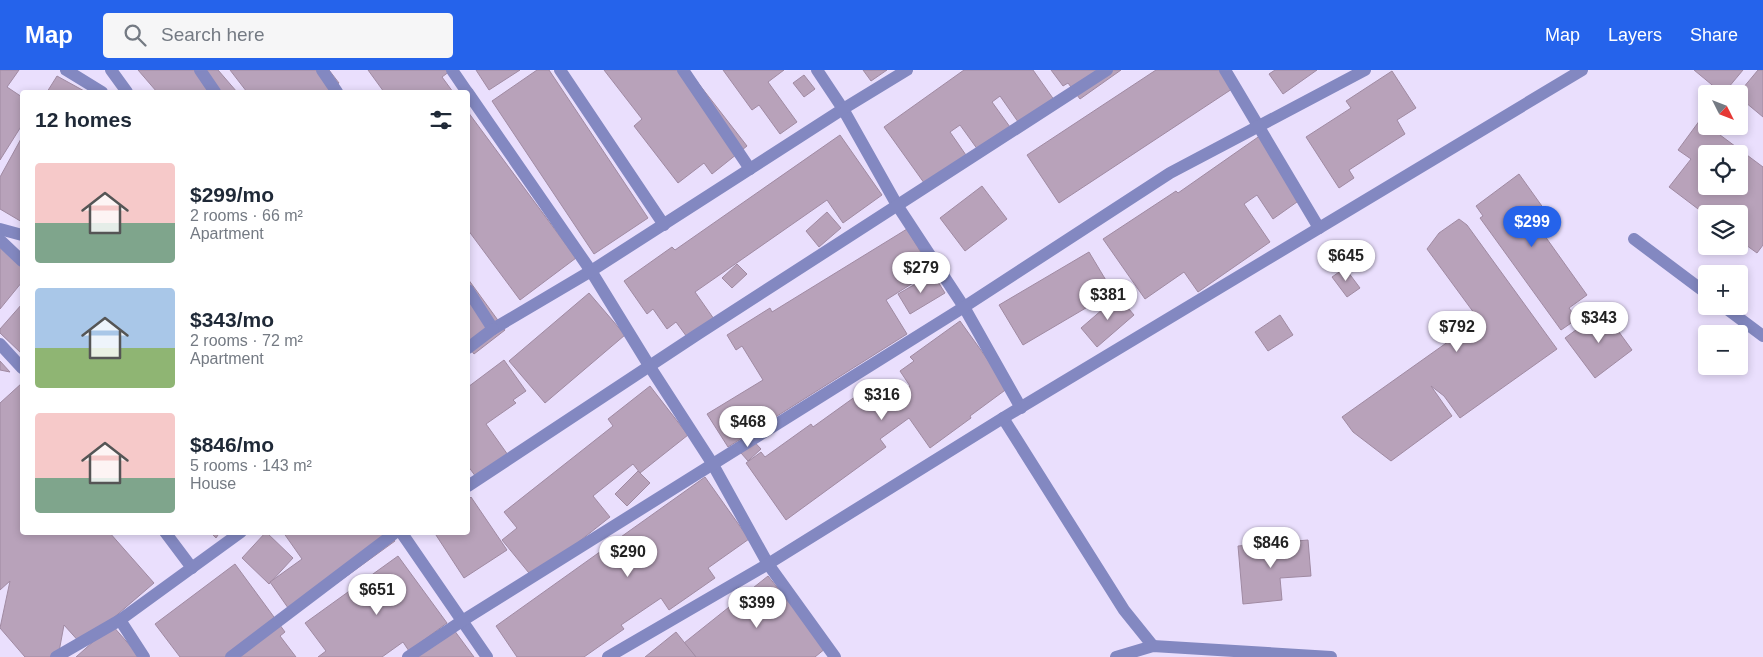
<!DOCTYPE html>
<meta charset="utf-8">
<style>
:root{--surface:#fff;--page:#f6f6f7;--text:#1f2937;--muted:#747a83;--accent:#2563eb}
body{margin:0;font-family:Arial,sans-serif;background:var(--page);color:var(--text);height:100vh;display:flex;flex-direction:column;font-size:19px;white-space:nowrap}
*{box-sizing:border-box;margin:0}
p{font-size:16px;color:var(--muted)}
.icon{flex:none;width:28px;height:28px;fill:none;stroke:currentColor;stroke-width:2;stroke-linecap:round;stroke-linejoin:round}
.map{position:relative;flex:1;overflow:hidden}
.panel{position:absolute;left:20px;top:20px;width:450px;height:445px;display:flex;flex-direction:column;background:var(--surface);border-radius:5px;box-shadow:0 2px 8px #0003}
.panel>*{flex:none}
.needle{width:32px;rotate:132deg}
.tools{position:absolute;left:1698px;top:15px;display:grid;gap:10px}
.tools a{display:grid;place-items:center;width:50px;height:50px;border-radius:5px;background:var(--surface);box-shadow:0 2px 8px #0003;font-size:25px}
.price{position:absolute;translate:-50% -42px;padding:0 11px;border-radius:18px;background:#fff;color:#222;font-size:16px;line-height:32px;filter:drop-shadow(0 1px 2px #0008)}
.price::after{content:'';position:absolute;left:50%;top:30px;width:15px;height:11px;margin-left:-8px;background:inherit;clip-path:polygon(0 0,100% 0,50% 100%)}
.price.active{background:var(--accent);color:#fff}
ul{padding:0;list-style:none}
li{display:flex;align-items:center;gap:15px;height:125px;padding:0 15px}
li span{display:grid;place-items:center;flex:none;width:140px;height:100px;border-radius:5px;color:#555}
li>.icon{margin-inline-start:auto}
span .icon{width:60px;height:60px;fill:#fffc;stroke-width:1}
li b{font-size:21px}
h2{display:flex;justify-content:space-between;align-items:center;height:60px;padding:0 15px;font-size:21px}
header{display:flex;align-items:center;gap:30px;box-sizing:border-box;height:70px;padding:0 25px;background:var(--accent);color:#fff}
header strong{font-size:24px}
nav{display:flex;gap:28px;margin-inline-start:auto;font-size:18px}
.search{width:350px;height:45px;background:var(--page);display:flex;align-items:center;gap:12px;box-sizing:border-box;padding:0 18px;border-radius:5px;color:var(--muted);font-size:19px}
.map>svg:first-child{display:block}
</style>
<header>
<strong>Map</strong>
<div class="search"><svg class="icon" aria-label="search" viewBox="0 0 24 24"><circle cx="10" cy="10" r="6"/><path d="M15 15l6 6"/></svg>Search here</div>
<nav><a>Map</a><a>Layers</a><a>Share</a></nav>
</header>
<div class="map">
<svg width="1763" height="587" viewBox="0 0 1763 587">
<rect width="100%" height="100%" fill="#eadffd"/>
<g fill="#b8a2ba" stroke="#a08aa2" fill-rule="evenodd">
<path d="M0,0H19L7,17L22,27V55L0,90Z"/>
<path d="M138,0H218L237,22H157Z"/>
<path d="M230,0H329L339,13L326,22H247Z"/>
<path d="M368,0H449L450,1L442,7L453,22H384Z"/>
<path d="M476,0H520L489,20Z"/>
<path d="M537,0H549L648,148L594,184L492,31Z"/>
<path d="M604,0H688L747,76L712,104L704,93L678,113L634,56L642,49Z"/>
<path d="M723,0H784L768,12L797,52L780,64L759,35L752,40Z"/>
<path d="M863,0H887L871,11Z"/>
<path d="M964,0H1033L1057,34L1023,59L1000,26L992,32L1010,57L978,80L960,55L950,62L968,88L927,117L884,57Z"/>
<path d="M1051,0H1121L1080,29L1068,13L1063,16Z"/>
<path d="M1156,0H1224L1235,17L1059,133L1027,85Z"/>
<path d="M1275,0H1317L1283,24L1269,4Z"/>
<path d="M1694,0H1743L1723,24Z"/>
<path d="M1758,0H1763V47L1739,27L1738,24Z"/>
<path d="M1392,1L1416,38L1397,50L1405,64L1349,100L1354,108L1339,118L1306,67L1351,38L1346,31Z"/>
<path d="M804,5L815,19L804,27L793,13Z"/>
<path d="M57,6L86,22H47Z"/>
<path d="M468,42L576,188L520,230L468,160Z"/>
<path d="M1700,50L1763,97V175L1757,183L1739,170V144H1706V145L1669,117L1691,89L1678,80ZM1706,84H1739V116H1706Z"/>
<path d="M840,65L882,125L843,153L827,130L695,222L714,249L687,267L676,252L667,259L653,239L647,244L624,211L672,177L675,180Z"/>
<path d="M1261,65L1304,127L1273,149L1257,125L1244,134L1270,172L1198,222L1184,202L1145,229L1103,169L1176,121L1178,123Z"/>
<path d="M22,67V152L0,139V107Z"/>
<path d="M1519,104L1554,153L1542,162L1587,225L1569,238L1577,249L1561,260L1480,148L1483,146L1476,136Z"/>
<path d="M982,116L1007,149L965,181L940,148Z"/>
<path d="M827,142L841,158L819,177L806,161Z"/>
<path d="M1459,149L1467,155L1557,279L1460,348L1444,326L1431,316L1452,346L1391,391L1353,362L1342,347L1459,264L1463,257L1477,247L1427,179L1439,163Z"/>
<path d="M907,159L932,201L886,230L907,264L728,377L707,344L763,310L742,276L736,280L727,265L770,238L772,242Z"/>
<path d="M0,174L22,193V212L0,239Z"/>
<path d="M1089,182L1113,222L1023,275L999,235Z"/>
<path d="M737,194L747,204L732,218L722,208Z"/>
<path d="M1345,198L1360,218L1347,227L1332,207Z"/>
<path d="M933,204L945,223L910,244L898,224Z"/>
<path d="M468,209L505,260L474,284L468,276Z"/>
<path d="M589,223L625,265L545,333L509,291Z"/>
<path d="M1118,226L1134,245L1097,277L1081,258Z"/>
<path d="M22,234V284L0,263V259Z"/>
<path d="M1603,240L1632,280L1595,308L1565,268Z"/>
<path d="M1280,245L1293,265L1268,281L1255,262Z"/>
<path d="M960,251L1008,318L970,346L971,348L930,378L909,348L880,369L886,377L786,450L746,393L761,382L765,387L811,354L813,357L877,311L890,331L910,316L900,301L914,291L910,287Z"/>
<path d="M504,290L526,321L513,330L516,333L486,354L508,385L476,407L468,396V317Z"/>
<path d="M0,291L10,302L0,300Z"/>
<path d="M22,313V462H109L154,513L82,575L64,555L58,587H25L0,558L10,511L0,520V333Z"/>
<path d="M650,316L688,365L640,403L633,394L593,426L610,447L533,508L502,470L517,458L504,442L613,356L608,349Z"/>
<path d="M747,364L761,379L748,391L735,376Z"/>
<path d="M638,401L650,413L627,436L615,424Z"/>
<path d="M705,407L749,469L708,498L715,508L669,540L661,528L621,555L624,559L584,587H517L496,556Z"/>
<path d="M471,427L507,480L464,508L434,462H468V430Z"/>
<path d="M210,462H220L216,468Z"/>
<path d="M266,462L293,488L269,514L242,488Z"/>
<path d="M283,462H388L395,471L293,545L270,512L302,489Z"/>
<path d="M1308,470L1311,506L1280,508L1282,530L1243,534L1238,476Z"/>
<path d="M398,486L447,553L409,581L403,572L382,587H318L326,581L305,553Z"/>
<path d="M235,494L285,562L280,566L296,587H180L155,554Z"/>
<path d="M768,506L826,578L815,587H695L684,573Z"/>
<path d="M112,555L140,587H76Z"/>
<path d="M454,560L474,587H404Z"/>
<path d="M676,562L696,587H645Z"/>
</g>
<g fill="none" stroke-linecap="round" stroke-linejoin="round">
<g stroke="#8388c1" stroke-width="12">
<path d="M66,0L102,22"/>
<path d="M111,0L127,22"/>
<path d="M200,0L215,22"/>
<path d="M322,0L337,22"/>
<path d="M452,0L467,22"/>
<path d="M560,0L664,155"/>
<path d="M683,0L750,99"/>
<path d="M817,0L843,39L897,135L964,237L1021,338"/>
<path d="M1225,0L1319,158"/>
<path d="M468,23L591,201L650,297L712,393L768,494L835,587"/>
<path d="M0,159L22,165"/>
<path d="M1634,169L1706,223"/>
<path d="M0,170L22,191"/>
<path d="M468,220L493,259L591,201L843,39L907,0"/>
<path d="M1723,236L1763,266"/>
<path d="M0,274L22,298"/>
<path d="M468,278L493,259"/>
<path d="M1003,348L1124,540L1153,576"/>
<path d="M468,416L698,264L1107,0"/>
<path d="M165,462L192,498"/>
<path d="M401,462L487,587"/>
<path d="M120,550L144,587"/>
<path d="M56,587L120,550L241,462"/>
<path d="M231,587L396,462"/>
<path d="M408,587L462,551L964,237L1170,103L1365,0"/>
<path d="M608,587L768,494L1003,348L1582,0"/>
<path d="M1116,587L1153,576L1331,587"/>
</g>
</g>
</svg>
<div class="tools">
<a><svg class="needle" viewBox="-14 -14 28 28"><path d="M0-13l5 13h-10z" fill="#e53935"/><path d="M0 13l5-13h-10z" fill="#747a83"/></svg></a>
<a><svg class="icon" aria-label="locate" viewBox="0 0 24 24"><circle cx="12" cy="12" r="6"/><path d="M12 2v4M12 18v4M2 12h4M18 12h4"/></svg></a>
<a><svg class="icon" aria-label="layers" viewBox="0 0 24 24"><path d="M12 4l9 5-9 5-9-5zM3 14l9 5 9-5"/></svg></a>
<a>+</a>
<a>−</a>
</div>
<b class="price active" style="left:1532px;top:178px">$299</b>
<b class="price" style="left:1346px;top:212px">$645</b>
<b class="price" style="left:921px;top:224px">$279</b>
<b class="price" style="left:1108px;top:251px">$381</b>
<b class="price" style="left:1599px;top:274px">$343</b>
<b class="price" style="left:1457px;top:283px">$792</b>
<b class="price" style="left:882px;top:351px">$316</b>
<b class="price" style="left:748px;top:378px">$468</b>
<b class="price" style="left:1271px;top:499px">$846</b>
<b class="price" style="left:628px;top:508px">$290</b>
<b class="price" style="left:377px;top:546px">$651</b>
<b class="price" style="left:757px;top:559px">$399</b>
<section class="panel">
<h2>12 homes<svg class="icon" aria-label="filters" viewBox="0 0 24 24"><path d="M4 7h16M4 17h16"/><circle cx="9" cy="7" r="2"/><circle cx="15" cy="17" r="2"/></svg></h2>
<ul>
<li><span style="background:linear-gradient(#f6c9c9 60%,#7fa58c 0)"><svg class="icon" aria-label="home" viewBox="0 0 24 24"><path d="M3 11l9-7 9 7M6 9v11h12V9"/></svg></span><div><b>$299/mo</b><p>2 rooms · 66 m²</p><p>Apartment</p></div></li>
<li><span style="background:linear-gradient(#a9c7e8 60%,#8fb573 0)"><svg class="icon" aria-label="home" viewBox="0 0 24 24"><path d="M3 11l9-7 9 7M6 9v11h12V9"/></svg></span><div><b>$343/mo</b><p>2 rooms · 72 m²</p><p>Apartment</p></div></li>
<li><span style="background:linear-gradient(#f6c9c9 65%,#7fa58c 0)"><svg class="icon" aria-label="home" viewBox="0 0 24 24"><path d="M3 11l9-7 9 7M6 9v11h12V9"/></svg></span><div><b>$846/mo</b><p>5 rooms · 143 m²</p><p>House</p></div></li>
</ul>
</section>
</div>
